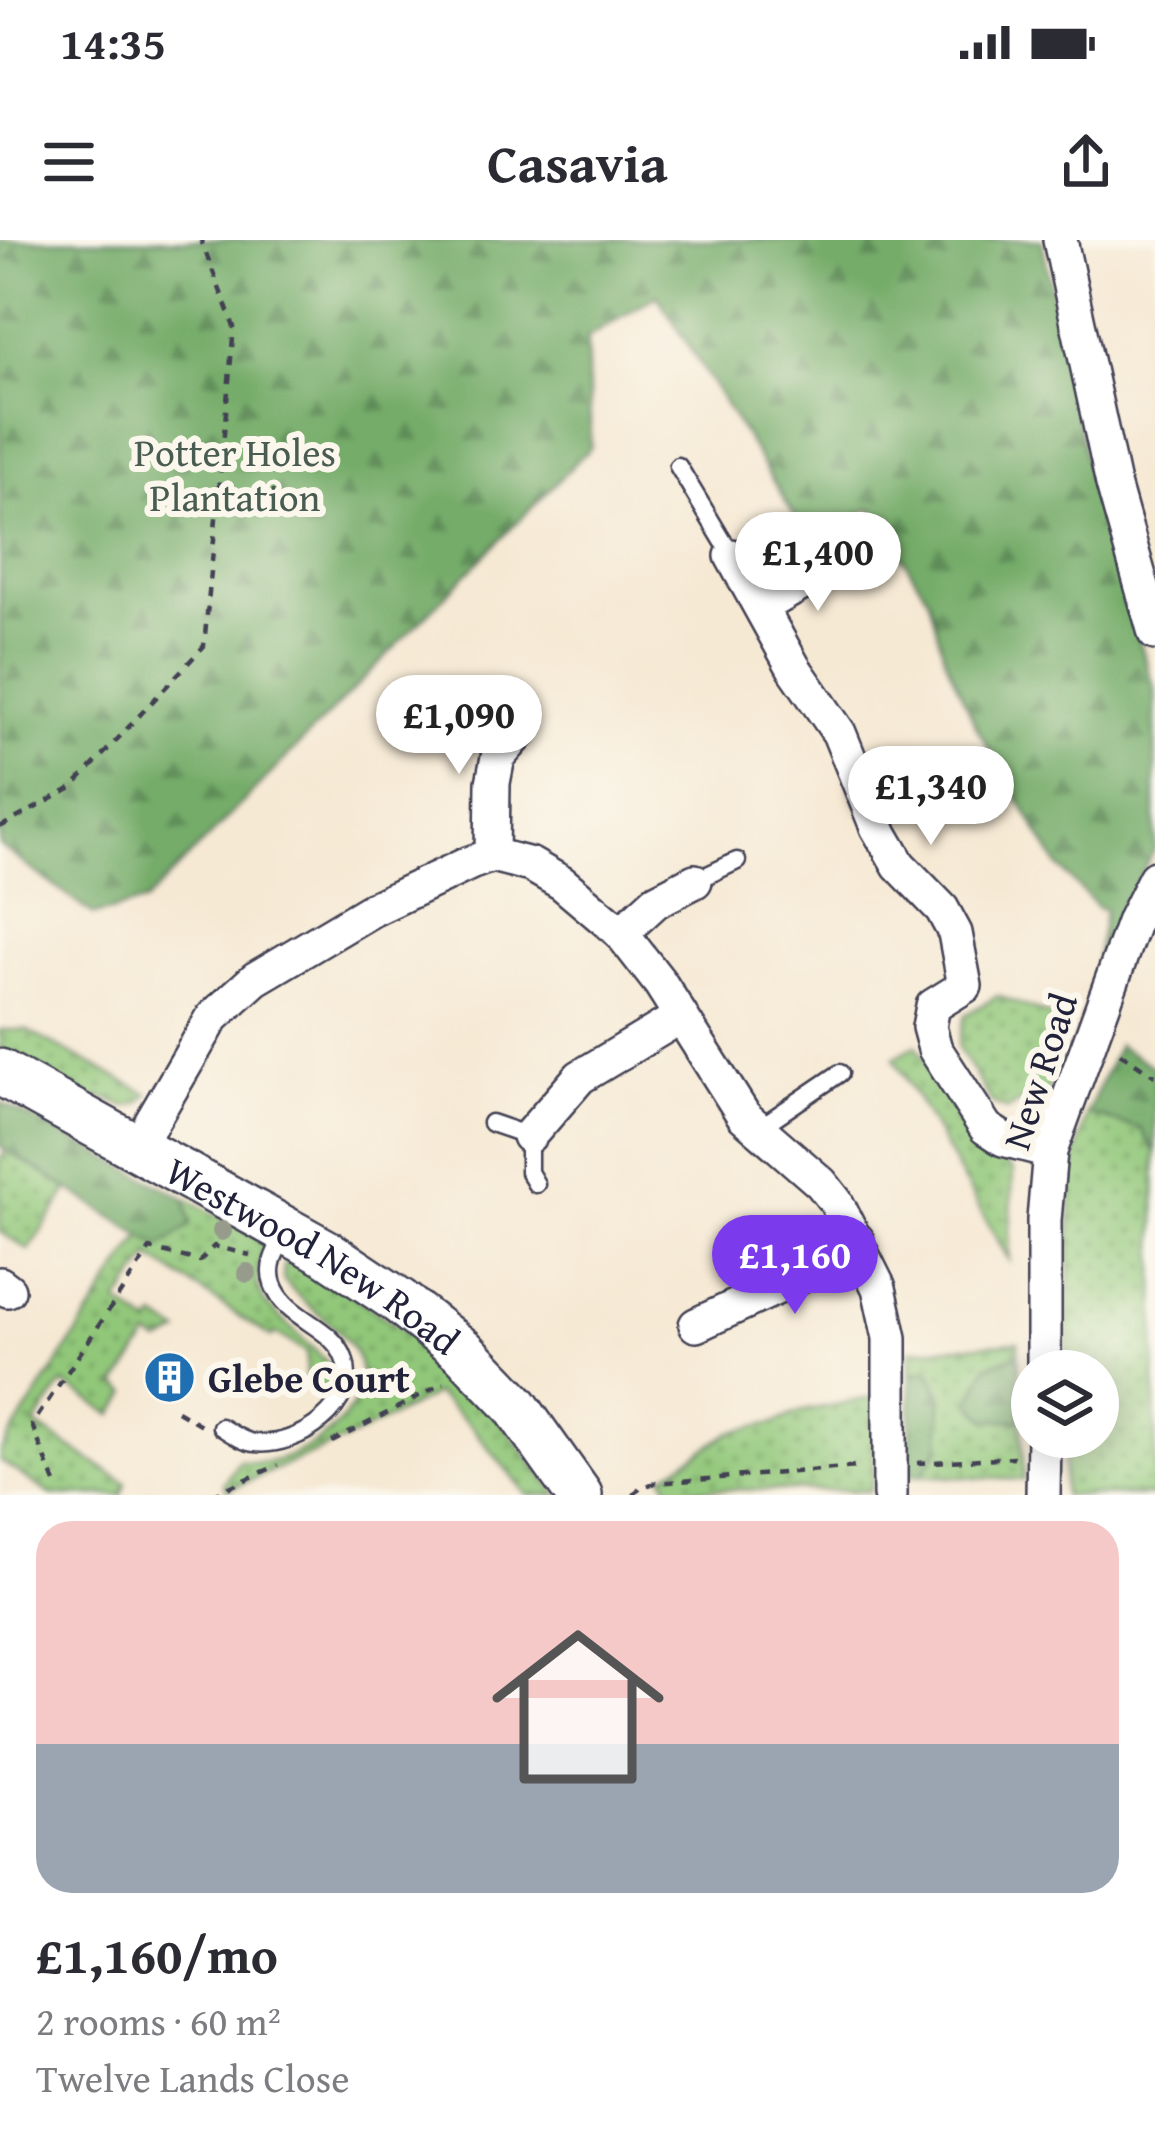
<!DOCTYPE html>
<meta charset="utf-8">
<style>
:root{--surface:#fff;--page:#f7f7f7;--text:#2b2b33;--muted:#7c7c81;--accent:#7c3aed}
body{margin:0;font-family:"Gentium Book Plus",serif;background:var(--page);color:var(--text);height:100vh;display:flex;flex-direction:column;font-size:45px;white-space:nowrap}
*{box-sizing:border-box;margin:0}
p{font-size:39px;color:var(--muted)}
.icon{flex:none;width:66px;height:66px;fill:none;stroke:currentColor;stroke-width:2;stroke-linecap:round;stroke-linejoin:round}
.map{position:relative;height:1255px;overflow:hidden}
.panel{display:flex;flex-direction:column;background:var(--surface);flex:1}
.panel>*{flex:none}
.buttons{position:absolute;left:1011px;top:1110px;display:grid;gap:24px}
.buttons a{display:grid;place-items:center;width:108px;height:108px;border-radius:50%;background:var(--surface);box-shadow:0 6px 30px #0003;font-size:60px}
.price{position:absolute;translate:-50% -102px;padding:0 27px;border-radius:42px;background:#fff;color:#222;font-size:39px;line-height:78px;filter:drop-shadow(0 3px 6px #0008)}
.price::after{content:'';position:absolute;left:50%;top:72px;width:36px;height:27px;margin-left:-18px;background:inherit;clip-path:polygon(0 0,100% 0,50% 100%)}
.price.current{background:var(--accent);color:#fff}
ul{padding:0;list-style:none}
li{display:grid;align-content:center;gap:24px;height:636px;padding:0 36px}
li span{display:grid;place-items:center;height:372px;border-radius:36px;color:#555}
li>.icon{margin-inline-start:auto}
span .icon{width:216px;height:216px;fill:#fffc;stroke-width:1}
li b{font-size:51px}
.status{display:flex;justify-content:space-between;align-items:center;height:84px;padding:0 60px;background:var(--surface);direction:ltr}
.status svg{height:33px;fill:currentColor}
header{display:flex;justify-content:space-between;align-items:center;height:156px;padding:0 36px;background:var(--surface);font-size:54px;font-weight:800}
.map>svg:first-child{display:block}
</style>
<div class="status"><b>14:35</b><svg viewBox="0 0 49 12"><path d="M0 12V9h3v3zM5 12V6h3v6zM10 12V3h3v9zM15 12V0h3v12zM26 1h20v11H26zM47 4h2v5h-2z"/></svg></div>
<header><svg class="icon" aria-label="menu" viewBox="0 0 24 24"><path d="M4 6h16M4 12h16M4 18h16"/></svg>Casavia<svg class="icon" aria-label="share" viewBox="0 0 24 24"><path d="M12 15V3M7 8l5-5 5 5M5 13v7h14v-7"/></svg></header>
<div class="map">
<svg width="1155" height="1255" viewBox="0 0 1155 1255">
<defs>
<pattern id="grass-dots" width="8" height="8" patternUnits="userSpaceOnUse" patternTransform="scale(3)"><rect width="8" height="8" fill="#91c779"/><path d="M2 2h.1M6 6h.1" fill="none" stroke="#76a164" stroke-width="1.8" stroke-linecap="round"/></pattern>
<pattern id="forest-firs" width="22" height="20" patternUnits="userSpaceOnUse" patternTransform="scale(3)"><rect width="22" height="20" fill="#74ac69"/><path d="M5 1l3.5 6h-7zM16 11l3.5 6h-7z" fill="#5f8c58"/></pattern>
</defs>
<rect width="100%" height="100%" fill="#fbf7ec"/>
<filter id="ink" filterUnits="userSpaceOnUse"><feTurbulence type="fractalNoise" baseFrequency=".00833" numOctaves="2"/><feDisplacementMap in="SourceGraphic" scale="24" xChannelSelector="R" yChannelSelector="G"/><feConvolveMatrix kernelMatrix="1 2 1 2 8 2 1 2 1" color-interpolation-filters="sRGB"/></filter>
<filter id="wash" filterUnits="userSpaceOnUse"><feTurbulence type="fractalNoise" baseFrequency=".004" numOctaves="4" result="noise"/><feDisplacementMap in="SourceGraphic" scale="48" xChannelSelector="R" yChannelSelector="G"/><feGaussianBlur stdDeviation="2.7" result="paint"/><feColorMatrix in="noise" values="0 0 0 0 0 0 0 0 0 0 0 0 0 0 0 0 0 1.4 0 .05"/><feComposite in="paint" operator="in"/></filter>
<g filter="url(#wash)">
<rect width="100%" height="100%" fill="#f6e9d4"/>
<g fill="url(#grass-dots)" stroke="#5a745a" stroke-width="3">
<path d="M998,756L1063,780L1051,808L1062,817L1043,862L1029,856L1008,870L992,863L958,807L965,775Z"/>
<path d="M0,790H26L148,854L140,863L126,867L100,856L96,861L31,822L0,809Z"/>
<path d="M916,805L974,899L987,908L988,916L1004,922L1013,931L1009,1020L894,818Z"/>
<path d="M1087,874L1142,889L1155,912V1255H1063L1065,1197H1098V1131H1066L1072,930Z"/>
<path d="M6,910L69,949L29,1010L0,992V919Z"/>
<path d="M185,958L264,1001L257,1043L264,1062L328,1123L331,1148L326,1152L306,1138L307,1112L275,1093L271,1097L150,1017L118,1063L150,1085L156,1078L180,1093L160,1103L149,1097L117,1145L128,1153L113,1175L63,1143L35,1185L126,1243L122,1255H52L0,1221V1212L143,993L160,1007Z"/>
<path d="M292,1019L301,1021L420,1101L484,1161L558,1255H527L472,1187L435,1154L355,1196L227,1250L224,1243L239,1221C248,1222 258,1224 267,1222C312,1216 382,1164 355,1113C338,1082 303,1067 283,1039L284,1024Z"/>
<path d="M1018,1102L1024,1240L910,1235L911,1110Z"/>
<path d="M875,1157L873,1240L869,1251L698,1249L674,1255L663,1236L731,1192L775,1183L799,1172Z"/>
</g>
<g fill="url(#forest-firs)" stroke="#4b6752" stroke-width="3">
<path d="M0,0H1042L1089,238L1155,450V608L1122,671L1090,753L1105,670L1098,668L1058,626L976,486L944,416L929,359L871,268L812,304L657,55L587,98L591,207L145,662L94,675L0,606Z"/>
<path d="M1118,805L1155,828V912L1141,889L1087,874Z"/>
<path d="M0,862L185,958L191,985L160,1007L0,906Z"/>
<path d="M1018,1114L1021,1180H987L970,1162L987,1126Z"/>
<path d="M929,1129L941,1154L940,1208L921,1236L910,1235L911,1134Z"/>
</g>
</g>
<g filter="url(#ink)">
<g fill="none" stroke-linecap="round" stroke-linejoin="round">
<defs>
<g id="lane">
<path d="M678,226L732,316"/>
<path d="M695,641L737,621"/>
<path d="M491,883L529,896V932L536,944"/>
<path d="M759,888L840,833"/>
<path d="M221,1187C231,1193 243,1202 255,1203C298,1208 361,1165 344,1118C332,1085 285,1079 273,1044C266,1024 278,1008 287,991"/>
</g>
<g id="street">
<path d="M1060,0L1113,244L1155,393"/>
<path d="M732,316L794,428L839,493L877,587L899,625L942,669L955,693L965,746L933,766L929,787L935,809L986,888L1003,899L1050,911"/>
<path d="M763,366L838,323"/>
<path d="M492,615L493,543L498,517L520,492"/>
<path d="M621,693L656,661L695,641"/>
<path d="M529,896L580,837L680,777"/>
<path d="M137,907L213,777L255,739L373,669L470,623L492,615L531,625L562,643L621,693L660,743L744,876L821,943L836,962L879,1048L890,1098V1255"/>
<path d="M0,1044L8,1050"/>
<path d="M696,1085L791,1041L857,1000"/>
<path d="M1044,1131V980L1050,911L1134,680L1155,638"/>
<path d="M1043,1255L1044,1197"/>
</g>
<g id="secondary">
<path id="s1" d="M0,832L327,1013L399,1061L463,1111L515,1165L579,1255"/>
</g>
</defs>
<use href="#lane" stroke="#424052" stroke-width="21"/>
<use href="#street" stroke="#424052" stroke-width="38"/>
<use href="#secondary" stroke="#424052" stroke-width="50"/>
<g stroke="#424052" stroke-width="4.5" stroke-dasharray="9 9" stroke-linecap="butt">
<path d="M0,587L72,548L204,406L234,87L201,0"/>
<path d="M1120,813L1155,836"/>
<path d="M177,1171L201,1185"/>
<path d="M332,1202L444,1143"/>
<path d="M917,1223L1014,1217"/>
<path d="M55,1243L32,1185L150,1009L200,1021L214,1006L250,1015"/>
<path d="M212,1255L278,1225"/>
<path d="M634,1255L640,1247L656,1243L858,1227"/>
</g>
<use href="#lane" stroke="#fff" stroke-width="16"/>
<use href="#street" stroke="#fff" stroke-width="33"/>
<use href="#secondary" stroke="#fff" stroke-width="45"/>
</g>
<g fill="#979b8c">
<circle cx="222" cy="991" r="10"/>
<circle cx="247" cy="1033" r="10"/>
</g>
</g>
<defs>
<symbol id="building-disc" viewBox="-11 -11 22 22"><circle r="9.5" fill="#1f6fb2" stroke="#fbf7ec"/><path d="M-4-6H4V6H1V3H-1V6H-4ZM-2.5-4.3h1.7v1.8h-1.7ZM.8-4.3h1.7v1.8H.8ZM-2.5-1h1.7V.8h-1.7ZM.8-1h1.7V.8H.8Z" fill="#fff"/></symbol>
</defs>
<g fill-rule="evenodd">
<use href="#building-disc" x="140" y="1108" width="59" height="59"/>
</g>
<g text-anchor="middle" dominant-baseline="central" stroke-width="12" stroke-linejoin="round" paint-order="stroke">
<g font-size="39" fill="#495c51" stroke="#fbf7ec">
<text x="235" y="211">Potter Holes<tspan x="235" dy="45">Plantation</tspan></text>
</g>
<g font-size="39" fill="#22223b" stroke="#fbf7ec">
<text transform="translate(1039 831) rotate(-72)">New Road</text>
<text stroke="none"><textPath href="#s1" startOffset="363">Westwood New Road</textPath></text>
</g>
<g font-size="39" font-weight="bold" fill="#22223b" stroke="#fbf7ec" text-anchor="start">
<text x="208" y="1137">Glebe Court</text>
</g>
</g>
</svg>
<div class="buttons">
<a><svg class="icon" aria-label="layers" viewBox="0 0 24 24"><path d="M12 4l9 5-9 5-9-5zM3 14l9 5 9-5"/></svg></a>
</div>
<b class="price" style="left:818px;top:374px">£1,400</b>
<b class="price" style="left:459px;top:537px">£1,090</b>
<b class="price" style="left:931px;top:608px">£1,340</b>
<b class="price current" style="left:795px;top:1077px">£1,160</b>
</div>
<section class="panel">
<ul>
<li><span style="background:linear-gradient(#f6c9c9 60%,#9aa5b1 0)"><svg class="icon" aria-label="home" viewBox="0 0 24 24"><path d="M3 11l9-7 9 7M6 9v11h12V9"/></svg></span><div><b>£1,160/mo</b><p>2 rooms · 60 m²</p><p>Twelve Lands Close</p></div></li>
</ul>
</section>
